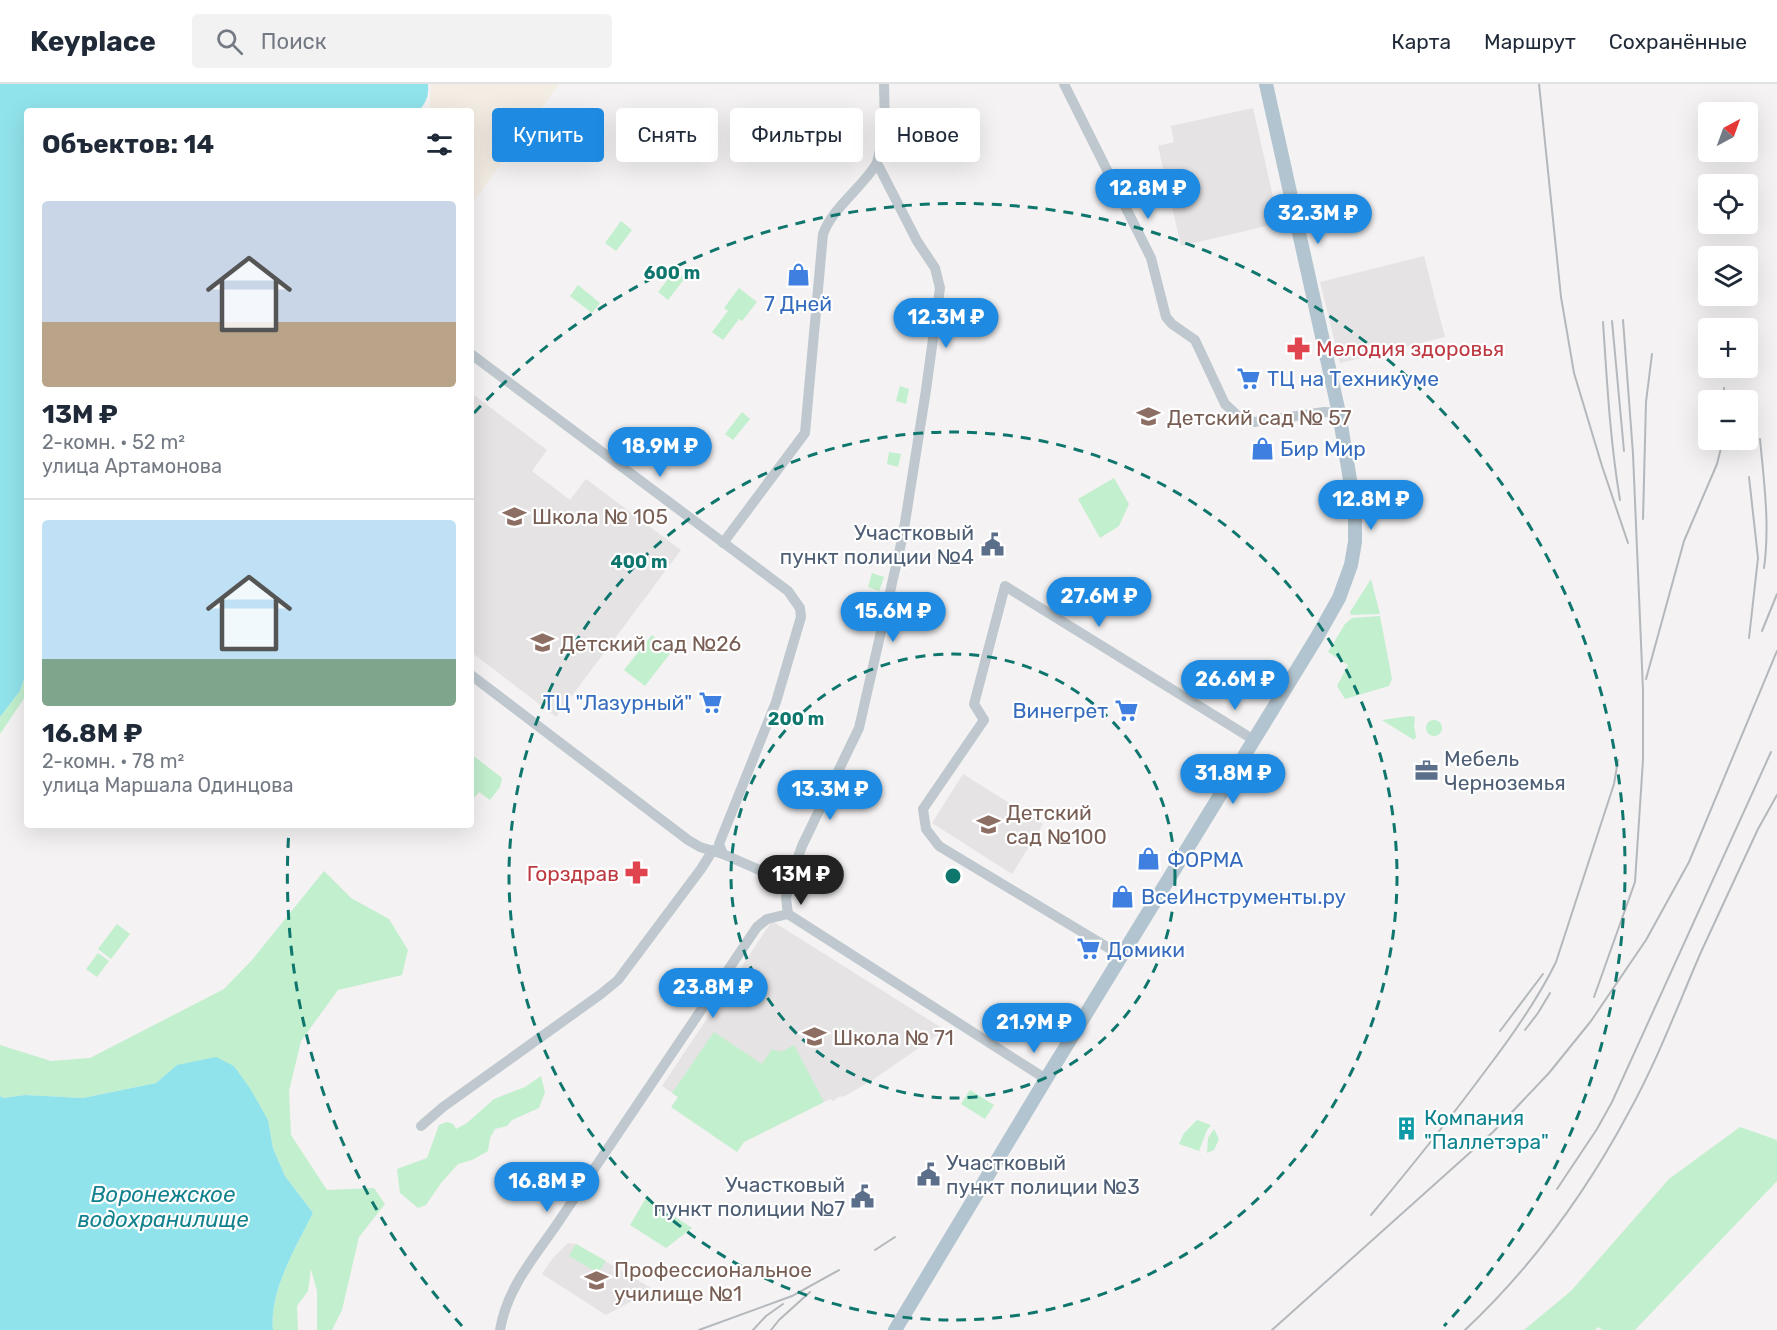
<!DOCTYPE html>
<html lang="ru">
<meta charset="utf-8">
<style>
:root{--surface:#fff;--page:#f2f2f3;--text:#1f2937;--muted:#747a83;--line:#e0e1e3;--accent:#1e8ae2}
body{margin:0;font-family:Rubik,sans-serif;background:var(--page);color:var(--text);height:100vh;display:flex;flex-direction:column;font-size:22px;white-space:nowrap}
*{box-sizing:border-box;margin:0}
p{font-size:20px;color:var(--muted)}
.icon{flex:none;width:33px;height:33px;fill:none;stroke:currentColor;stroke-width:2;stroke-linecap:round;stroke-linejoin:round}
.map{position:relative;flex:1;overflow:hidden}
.drawer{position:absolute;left:24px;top:24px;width:450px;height:720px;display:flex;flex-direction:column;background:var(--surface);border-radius:6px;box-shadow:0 6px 24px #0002}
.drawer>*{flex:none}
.hud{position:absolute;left:492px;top:24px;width:570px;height:54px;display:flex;gap:12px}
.needle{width:39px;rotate:41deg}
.fabs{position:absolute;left:1698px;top:18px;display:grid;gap:12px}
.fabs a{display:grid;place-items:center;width:60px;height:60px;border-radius:6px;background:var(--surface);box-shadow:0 6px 24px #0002;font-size:30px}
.price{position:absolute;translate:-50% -51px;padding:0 14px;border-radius:21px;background:var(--accent);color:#fff;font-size:20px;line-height:39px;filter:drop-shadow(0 2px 3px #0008)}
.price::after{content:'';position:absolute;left:50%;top:36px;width:18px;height:14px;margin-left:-9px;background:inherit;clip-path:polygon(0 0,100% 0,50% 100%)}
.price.current{background:#222;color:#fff}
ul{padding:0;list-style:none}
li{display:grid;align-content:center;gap:12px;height:318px;padding:0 18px}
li+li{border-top:2px solid var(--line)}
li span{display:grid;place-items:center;height:186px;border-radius:6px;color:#555}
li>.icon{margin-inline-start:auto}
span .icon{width:108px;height:108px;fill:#fffc;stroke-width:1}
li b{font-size:26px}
h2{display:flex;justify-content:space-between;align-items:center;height:72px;padding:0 18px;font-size:26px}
.pill{padding:0 21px;border-radius:6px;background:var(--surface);box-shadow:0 6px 24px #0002;font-size:21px;line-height:54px}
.pill.current{background:var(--accent);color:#fff}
header{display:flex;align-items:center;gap:36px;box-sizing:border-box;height:84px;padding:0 30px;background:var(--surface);border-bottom:2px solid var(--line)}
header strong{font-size:28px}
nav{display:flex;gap:33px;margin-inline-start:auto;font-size:21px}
.search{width:420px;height:54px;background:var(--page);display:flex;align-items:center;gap:15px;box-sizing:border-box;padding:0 21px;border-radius:6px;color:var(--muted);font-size:22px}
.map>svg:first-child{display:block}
</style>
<header>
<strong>Keyplace</strong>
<div class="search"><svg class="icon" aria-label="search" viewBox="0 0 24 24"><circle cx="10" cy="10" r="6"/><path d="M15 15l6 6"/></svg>Поиск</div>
<nav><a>Карта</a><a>Маршрут</a><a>Сохранённые</a></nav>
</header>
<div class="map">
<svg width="1777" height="1246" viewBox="0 0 1777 1246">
<rect width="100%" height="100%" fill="#f4f2f2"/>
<g fill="#e5e3e4">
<path d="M1253,24L1279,139L1181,162L1158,62L1174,58L1171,42Z"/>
<path d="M1424,172L1445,253L1340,279L1320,198Z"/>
<path d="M471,309L547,366L532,387L570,416L586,395L681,466L556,633L471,568Z"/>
<path d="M963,690L1043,740L1012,790L932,739Z"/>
<path d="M772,837L945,946L874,995L845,1012L838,1013L834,1017L830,1015L744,1058L662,1002Z"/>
<path d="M568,1159L576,1160L651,1204L641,1212L606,1231L542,1190L552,1175Z"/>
</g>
<g fill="#c2efce">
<path d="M621,137L632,146L616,167L605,159Z"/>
<path d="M675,186L685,194L668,216L658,208Z"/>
<path d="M578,201L600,219L592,229L570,212Z"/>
<path d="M739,204L757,218L742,237L739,235L723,256L712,248L728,227L724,224Z"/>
<path d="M900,302L909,305L906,320L896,317Z"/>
<path d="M742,328L750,335L733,356L725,350Z"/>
<path d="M889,368L901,370L898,383L887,380Z"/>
<path d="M1114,394L1129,420L1119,442L1100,454L1078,415Z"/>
<path d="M872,489L884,493L879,507L868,503Z"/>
<path d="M1371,495L1380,530L1351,531L1350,528Z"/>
<path d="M1380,532L1392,595L1389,602L1345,615L1337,602L1348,581L1328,568L1345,540L1352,534Z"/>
<path d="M652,551L672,567L645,602L624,586Z"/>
<path d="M27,586V610L0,650V633L20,607Z"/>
<path d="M1410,632L1415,633L1414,642L1416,653L1414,656L1382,636Z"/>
<circle cx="1434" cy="644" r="8"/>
<path d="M471,670L502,694L500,703L490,716L479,708L473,715L471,714Z"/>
<path d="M324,787L351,814L389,835L408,866L402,891L338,906L301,957L289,1007L291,1051L327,1106L374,1104L385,1120L359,1153L342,1226L332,1246H317V1207L311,1185L308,1207L297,1222L298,1246H273C269,1207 296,1163 313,1129L285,1092L273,1064L268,1036L234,982L177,981L156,999L83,1014L25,1011L3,1014L0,1012V961L51,977L90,974L224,905L252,876Z"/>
<path d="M117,840L130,850L111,875L98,865Z"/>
<path d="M98,869L109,877L97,893L86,885Z"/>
<path d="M714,948L762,980L772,965L781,968L794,961L824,1018L744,1058L737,1068L671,1023L678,1013L672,1009Z"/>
<path d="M541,992L545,1008L539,1024L512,1036L507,1042L495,1045L490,1054L488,1067L472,1076L458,1080L441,1099L426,1121L418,1124L400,1109L397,1085L427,1074L439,1041L447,1038L453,1040L456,1045L467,1039L494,1015L525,1003Z"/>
<path d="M970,1006L994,1021L985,1035L961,1020Z"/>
<path d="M1197,1036L1211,1041L1207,1046L1199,1067L1179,1060L1184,1049Z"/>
<path d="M1740,1043L1777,1056V1097L1635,1246H1603L1598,1243L1595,1246H1524L1571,1207L1669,1095Z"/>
<path d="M1214,1045L1219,1055L1214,1066L1207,1069L1208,1054Z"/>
<path d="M646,1114L692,1144L666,1164L630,1141Z"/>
<path d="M576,1160L606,1177L598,1189L569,1172Z"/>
</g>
<path fill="#f4ede4" d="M431,0H559L471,121V27H430Z"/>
<g fill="#91e3eb">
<path d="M0,0H428C429,12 426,18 419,27H27V586L20,607L0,633Z"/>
<path d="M216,973L234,982L251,1006L268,1036L273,1064L285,1092L313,1129C296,1163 269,1207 273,1246H0V1012L3,1014L25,1011L83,1014L156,999L177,981Z"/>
</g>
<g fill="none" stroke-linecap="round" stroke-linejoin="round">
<g stroke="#bec8ce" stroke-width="10">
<path d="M884,0L885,45L877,79L917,157L935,184L940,204L926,306L903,451L859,644L802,762L789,799L786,814L788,830L1046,995"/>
<path d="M1064,0L1151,174L1166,233L1172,240L1195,256L1225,320L1240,334L1254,338L1324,328L1339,329"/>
<path d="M471,270L788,507L800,524L801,533L776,618L719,760L723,770"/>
<path d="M723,459L805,349L823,150C833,123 862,104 877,79"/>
<path d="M471,591L688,756L700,763L723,770L789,799"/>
<path d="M1122,872L939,762L926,745L923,725L984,636L974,620L1005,502L1254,656"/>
<path d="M421,1042L443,1023L601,910L618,896L701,785L713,766"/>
<path d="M500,1246C507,1205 532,1176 555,1143L757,843L767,835L788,830"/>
</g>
<path stroke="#b2c4cf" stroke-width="14" d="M895,1246L1046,995L1317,553L1339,514L1351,481L1355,458V426L1339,329L1266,0"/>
<g stroke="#b4b8bc" stroke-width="2">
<path d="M1539,0L1561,213L1574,289L1602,382L1628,459"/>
<path d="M1612,237L1624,367"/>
<path d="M1603,238C1607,297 1610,357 1620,416"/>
<path d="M1724,304L1725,316"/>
<path d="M1760,355C1764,398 1770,441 1764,484"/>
<path d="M1749,393L1758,474L1749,554"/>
<path d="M1643,435L1646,318L1652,270"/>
<path d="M1762,547L1777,510"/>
<path d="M1646,595L1684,457L1717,380L1723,356"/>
<path d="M1594,913L1635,798L1643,676V606L1633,370L1623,236"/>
<path d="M1525,946L1538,929L1550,909"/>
<path d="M1500,947L1543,890"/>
<path d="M1557,1105L1597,1045L1612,1018L1771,668"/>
<path d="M1371,1131C1411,1083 1449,1036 1486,986C1512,952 1537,917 1556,878L1614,700L1618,676"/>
<path d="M875,1166L895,1153"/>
<path d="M699,1246L792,1212L839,1186"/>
<path d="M753,1246L766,1232L783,1220"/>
<path d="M771,1246L779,1236L810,1208"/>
<path d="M1272,1246L1493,1048L1549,989L1591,937L1646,856L1689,778L1777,567"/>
<path d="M1465,1246C1532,1183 1587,1107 1630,1026C1658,975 1678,921 1701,868C1720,827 1739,786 1758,745L1777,711"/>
</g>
</g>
<g fill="none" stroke="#0f766e" stroke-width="3" stroke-dasharray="10 8">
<circle cx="953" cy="792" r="222"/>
<circle cx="953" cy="792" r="444"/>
<path d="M462 1242A666 666 0 0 1 289 746M474 329A666 666 0 0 1 1444 1242"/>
</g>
<defs>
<symbol id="shop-bare" viewBox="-9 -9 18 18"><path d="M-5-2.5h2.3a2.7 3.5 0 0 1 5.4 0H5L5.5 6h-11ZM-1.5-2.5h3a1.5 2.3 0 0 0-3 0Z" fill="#3f7fe0" stroke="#fff" stroke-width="2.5" paint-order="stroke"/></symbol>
<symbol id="pharmacy-bare" viewBox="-9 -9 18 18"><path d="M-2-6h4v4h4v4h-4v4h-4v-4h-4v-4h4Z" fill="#e0444e" stroke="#fff" stroke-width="2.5" paint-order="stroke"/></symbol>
<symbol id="supermarket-bare" viewBox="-9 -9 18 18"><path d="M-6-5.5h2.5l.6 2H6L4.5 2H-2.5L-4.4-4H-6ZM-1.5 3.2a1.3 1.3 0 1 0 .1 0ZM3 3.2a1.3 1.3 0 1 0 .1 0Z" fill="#3f7fe0" stroke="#fff" stroke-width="2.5" paint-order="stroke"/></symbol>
<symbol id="school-bare" viewBox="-9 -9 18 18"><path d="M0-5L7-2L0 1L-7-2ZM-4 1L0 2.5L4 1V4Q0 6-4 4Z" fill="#8d6e63" stroke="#fff" stroke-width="2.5" paint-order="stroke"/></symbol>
<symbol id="civic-bare" viewBox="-9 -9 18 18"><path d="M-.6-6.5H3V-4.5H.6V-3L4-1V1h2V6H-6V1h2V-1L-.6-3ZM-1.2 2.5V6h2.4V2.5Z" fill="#5c6f8a" stroke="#fff" stroke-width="2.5" paint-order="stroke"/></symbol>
<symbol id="office-bare" viewBox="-9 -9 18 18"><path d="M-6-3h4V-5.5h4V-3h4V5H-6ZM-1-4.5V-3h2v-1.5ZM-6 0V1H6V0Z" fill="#5c6f8a" stroke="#fff" stroke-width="2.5" paint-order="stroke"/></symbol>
<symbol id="building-bare" viewBox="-9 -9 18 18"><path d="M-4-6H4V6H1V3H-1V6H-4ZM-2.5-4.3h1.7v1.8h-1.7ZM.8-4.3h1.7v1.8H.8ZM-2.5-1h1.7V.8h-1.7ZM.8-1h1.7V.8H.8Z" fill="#0f9aa8" stroke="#fff" stroke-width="2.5" paint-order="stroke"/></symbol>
<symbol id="university-bare" viewBox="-9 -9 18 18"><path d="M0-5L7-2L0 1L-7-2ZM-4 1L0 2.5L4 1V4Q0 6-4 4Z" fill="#8d6e63" stroke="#fff" stroke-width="2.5" paint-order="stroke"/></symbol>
</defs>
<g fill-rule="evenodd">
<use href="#shop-bare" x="782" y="174" width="33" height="33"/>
<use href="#pharmacy-bare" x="1282" y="248" width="33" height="33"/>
<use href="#supermarket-bare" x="1232" y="278" width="33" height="33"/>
<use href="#school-bare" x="1132" y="316" width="33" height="33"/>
<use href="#shop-bare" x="1246" y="348" width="33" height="33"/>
<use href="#school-bare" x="498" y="416" width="33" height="33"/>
<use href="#civic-bare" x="976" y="444" width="33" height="33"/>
<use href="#school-bare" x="526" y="542" width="33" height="33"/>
<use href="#supermarket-bare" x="694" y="602" width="33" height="33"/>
<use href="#supermarket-bare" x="1110" y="610" width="33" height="33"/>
<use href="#office-bare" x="1410" y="670" width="33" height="33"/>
<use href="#school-bare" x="972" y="724" width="33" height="33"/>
<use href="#shop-bare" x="1132" y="758" width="33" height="33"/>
<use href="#pharmacy-bare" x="620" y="772" width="33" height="33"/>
<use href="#shop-bare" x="1106" y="796" width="33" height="33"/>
<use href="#supermarket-bare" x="1072" y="848" width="33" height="33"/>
<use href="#school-bare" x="798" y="936" width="33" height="33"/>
<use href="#building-bare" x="1390" y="1028" width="33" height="33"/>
<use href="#civic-bare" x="912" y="1074" width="33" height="33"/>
<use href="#civic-bare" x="846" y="1096" width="33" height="33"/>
<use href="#university-bare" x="580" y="1180" width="33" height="33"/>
</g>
<g text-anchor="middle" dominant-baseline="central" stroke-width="4.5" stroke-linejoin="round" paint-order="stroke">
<g font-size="21" fill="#366cbe" stroke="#fff" text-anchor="start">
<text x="798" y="219" text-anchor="middle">7 Дней</text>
<text x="1267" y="294">ТЦ на Техникуме</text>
<text x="1280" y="364">Бир Мир</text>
<text x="692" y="618" text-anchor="end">ТЦ "Лазурный"</text>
<text x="1108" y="626" text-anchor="end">Винегрет</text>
<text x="1167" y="775">ФОРМА</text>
<text x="1141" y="812">ВсеИнструменты.ру</text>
<text x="1107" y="865">Домики</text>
</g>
<g font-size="21" fill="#be3a42" stroke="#fff" text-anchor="start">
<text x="1316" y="264">Мелодия здоровья</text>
<text x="619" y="789" text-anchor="end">Горздрав</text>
</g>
<g font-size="21" fill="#785e54" stroke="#fff" text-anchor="start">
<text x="1167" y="333">Детский сад № 57</text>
<text x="532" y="432">Школа № 105</text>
<text x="560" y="559">Детский сад №26</text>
<text x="1006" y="728">Детский<tspan x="1006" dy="24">сад №100</tspan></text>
<text x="833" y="953">Школа № 71</text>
<text x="614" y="1185">Профессиональное<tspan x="614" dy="24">училище №1</tspan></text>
</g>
<g font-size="21" fill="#4e5e75" stroke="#fff" text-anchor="end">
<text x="974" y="448">Участковый<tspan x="974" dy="24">пункт полиции №4</tspan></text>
<text x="1444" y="674" text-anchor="start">Мебель<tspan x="1444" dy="24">Черноземья</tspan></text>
<text x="946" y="1078" text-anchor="start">Участковый<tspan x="946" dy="24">пункт полиции №3</tspan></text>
<text x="845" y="1100">Участковый<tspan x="845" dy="24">пункт полиции №7</tspan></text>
</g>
<g font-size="21" fill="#0d838f" stroke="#fff" text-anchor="start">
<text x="1424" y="1033">Компания<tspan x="1424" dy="24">"Паллетэра"</tspan></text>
</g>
<g font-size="22" font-style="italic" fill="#10818d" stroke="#fff">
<text x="163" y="1110">Воронежское<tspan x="163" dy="25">водохранилище</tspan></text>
</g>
</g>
<circle cx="953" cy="792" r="9" fill="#0f766e" stroke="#fff" stroke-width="3"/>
<g font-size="18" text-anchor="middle" font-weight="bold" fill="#0f766e" stroke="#fff" stroke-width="4.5" stroke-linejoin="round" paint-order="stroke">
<text x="672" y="195">600 m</text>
<text x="639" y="484">400 m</text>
<text x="796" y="641">200 m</text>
</g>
</svg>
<div class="fabs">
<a><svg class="needle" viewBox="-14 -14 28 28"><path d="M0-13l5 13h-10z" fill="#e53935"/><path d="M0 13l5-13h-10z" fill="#747a83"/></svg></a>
<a><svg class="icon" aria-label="locate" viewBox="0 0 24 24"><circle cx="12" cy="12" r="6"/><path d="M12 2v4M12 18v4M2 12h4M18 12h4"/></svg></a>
<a><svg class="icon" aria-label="layers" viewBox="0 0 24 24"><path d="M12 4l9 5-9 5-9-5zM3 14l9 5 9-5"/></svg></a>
<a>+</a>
<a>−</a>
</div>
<b class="price" style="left:1148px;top:136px">12.8M ₽</b>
<b class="price" style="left:1318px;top:161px">32.3M ₽</b>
<b class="price" style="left:946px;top:265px">12.3M ₽</b>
<b class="price" style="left:660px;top:394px">18.9M ₽</b>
<b class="price" style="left:1371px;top:447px">12.8M ₽</b>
<b class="price" style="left:1099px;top:544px">27.6M ₽</b>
<b class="price" style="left:893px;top:559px">15.6M ₽</b>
<b class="price" style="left:1235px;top:627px">26.6M ₽</b>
<b class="price" style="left:1233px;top:721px">31.8M ₽</b>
<b class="price" style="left:830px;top:737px">13.3M ₽</b>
<b class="price current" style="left:801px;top:822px">13M ₽</b>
<b class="price" style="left:713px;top:935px">23.8M ₽</b>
<b class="price" style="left:1034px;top:970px">21.9M ₽</b>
<b class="price" style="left:547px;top:1129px">16.8M ₽</b>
<div class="hud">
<a class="pill current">Купить</a>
<a class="pill">Снять</a>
<a class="pill">Фильтры</a>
<a class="pill">Новое</a>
</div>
<section class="drawer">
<h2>Объектов: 14<svg class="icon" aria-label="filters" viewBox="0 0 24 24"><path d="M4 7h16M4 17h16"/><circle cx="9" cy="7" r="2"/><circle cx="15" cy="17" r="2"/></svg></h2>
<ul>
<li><span style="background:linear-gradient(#c9d6e8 65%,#b9a48a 0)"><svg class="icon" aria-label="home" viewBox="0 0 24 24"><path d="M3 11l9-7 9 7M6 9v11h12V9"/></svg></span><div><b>13M ₽</b><p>2-комн. · 52 m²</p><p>улица Артамонова</p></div></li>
<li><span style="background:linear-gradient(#bfe0f5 75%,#7fa58c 0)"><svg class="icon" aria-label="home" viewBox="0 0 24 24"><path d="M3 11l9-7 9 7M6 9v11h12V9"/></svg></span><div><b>16.8M ₽</b><p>2-комн. · 78 m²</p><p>улица Маршала Одинцова</p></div></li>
</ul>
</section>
</div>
